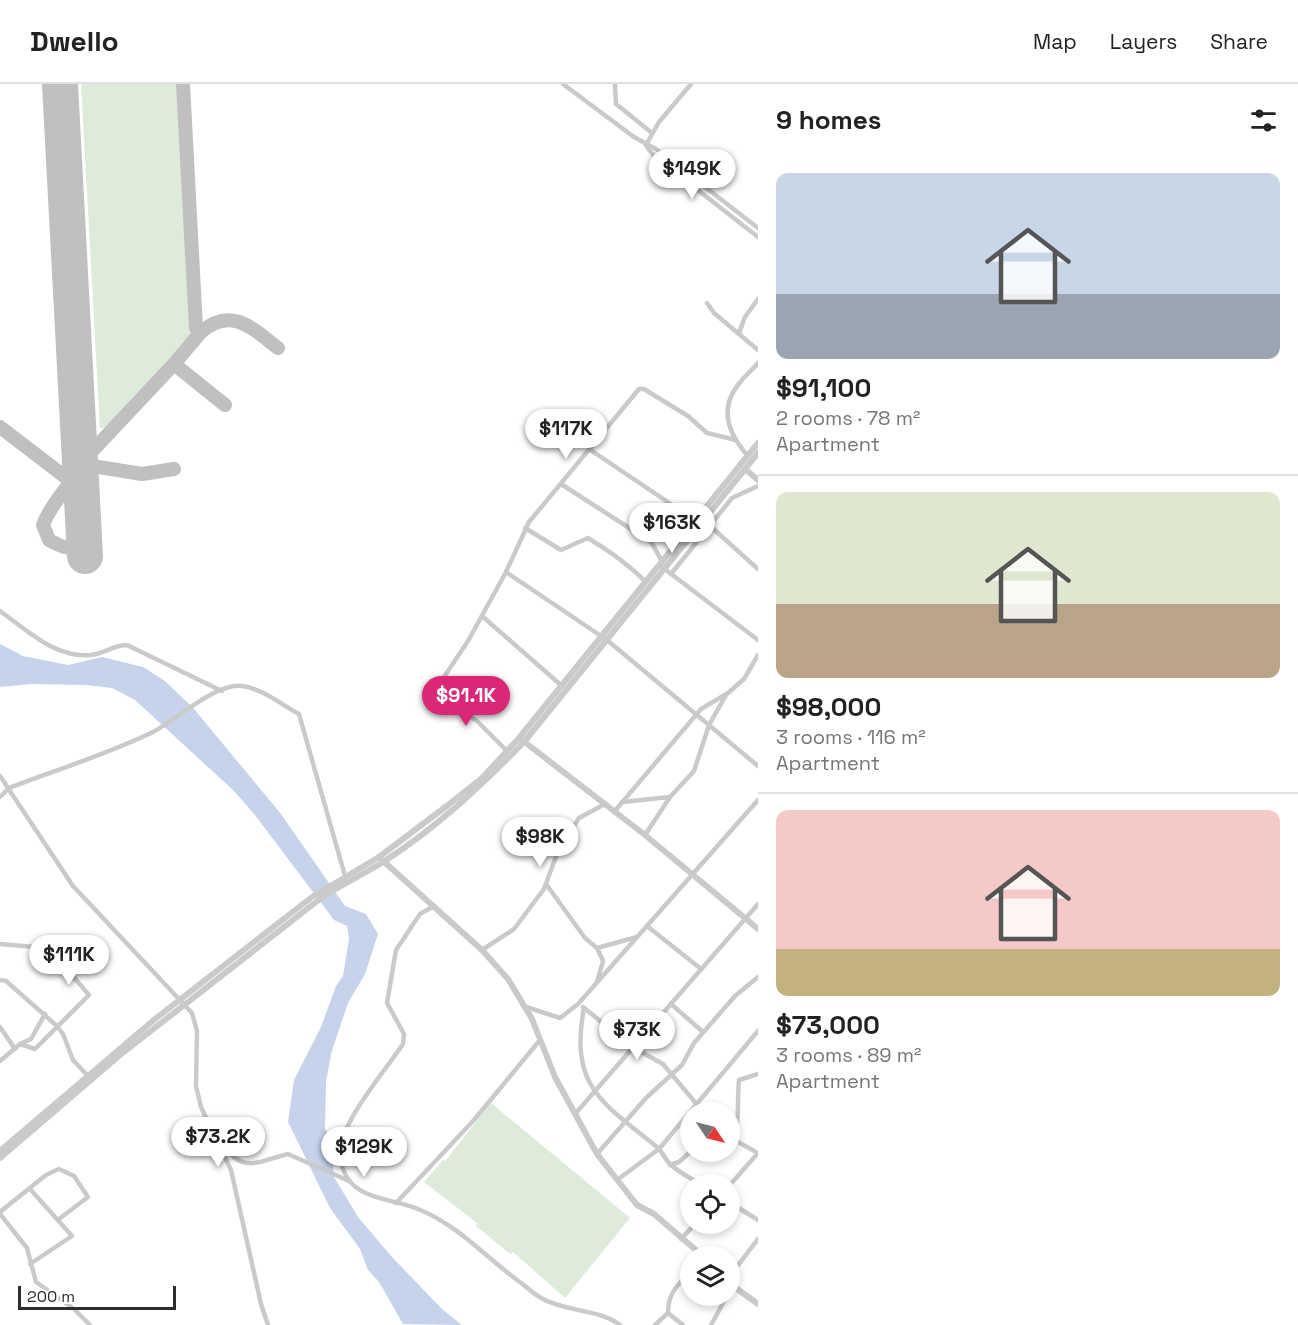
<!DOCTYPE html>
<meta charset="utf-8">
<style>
:root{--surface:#fff;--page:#f2f2f2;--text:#222;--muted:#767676;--line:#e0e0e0;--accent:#db2777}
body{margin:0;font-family:"Space Grotesk",sans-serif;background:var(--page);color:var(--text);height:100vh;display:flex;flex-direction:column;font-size:22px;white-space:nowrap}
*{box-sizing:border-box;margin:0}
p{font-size:20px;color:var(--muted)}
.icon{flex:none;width:33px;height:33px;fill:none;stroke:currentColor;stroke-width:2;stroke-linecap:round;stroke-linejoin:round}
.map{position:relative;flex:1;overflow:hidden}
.side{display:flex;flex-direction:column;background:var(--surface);width:540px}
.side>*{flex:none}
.needle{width:39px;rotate:125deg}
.fabs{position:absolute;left:680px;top:1018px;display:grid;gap:12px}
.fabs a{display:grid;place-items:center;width:60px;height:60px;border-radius:50%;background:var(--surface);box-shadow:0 3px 9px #0003;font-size:30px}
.scale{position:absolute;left:18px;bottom:15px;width:158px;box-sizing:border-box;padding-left:6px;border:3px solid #2d2d2d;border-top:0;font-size:16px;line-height:21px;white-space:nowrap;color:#2d2d2d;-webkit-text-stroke:4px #fff;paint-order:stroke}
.price{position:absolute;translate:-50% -51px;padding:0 14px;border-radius:21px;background:#fff;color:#222;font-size:20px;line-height:39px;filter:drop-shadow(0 2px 3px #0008)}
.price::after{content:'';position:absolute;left:50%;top:36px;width:18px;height:14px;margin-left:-9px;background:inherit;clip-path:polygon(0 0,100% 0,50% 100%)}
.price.active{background:var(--accent);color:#fff}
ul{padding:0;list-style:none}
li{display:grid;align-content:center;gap:12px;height:318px;padding:0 18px}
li+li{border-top:2px solid var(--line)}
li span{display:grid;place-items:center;height:186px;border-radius:12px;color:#555}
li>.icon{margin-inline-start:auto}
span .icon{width:108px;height:108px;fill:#fffc;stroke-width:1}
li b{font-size:26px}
h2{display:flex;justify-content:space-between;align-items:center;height:72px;padding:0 18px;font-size:26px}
header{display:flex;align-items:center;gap:36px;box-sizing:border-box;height:84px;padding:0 30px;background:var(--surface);border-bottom:2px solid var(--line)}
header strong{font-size:28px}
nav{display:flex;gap:33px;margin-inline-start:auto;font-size:21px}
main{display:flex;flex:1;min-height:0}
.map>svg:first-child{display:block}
</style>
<header>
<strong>Dwello</strong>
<nav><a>Map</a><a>Layers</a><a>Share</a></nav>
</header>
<main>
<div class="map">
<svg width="758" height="1241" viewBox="0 0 758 1241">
<rect width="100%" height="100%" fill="#fff"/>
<g fill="#dfebda">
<path d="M81,0H181L192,217L191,250L111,341L100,345Z"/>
<path d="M491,1019L630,1134L565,1214L513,1168L510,1170L476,1142L477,1139L424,1098L443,1076L445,1077Z"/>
</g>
<path fill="#c6d3eb" d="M0,560L23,572L68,581L102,573L143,583L165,597L194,625L281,730L345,822L366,830L378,850L365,890L348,919L331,970L326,998L325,1045L330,1052L334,1093L358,1133L392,1173L442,1225L462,1241L403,1240L379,1198L368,1186L360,1165L330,1124L288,1038L294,996L321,943L336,902L343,892L349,855L347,842L334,836L255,731L233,706L135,616L112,604L86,601L31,600L0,603Z"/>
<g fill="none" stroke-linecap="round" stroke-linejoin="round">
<g stroke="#c0c0c0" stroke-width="14">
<path d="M183,0L196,244L201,248C231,222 252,244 278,264"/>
<path d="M201,248L174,280L225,321"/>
<path d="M0,343L81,405"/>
<path d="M80,380L142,390L174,385"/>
<path d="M84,460C71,467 61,463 49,456L43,441C51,418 71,403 80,380L174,280"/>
</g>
<path stroke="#c0c0c0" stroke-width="36" d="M60,0L85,472"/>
<g stroke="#cacaca" stroke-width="4.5">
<path d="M563,0L634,53L656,65L758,144"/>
<path d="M615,0L616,20L652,49"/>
<path d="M646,61L659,38L691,0"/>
<path d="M647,63L653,71L758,153"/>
<path d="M707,219L714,229L758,266"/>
<path d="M739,249L745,233L758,215"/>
<path d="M589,365L696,437"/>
<path d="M747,371C726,347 719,321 742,296C747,290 753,285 758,279"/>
<path d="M561,400L651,458L662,477"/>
<path d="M710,442L758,485"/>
<path d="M525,444L561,466L588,454C608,466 629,481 646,498"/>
<path d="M662,483L758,556"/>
<path d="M506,488L607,556L758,682"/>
<path d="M671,490L732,414L758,402"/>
<path d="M0,527C27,546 56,575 91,571C104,570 113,561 127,561L222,607"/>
<path d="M482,532L562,602"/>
<path d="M507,667L477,637L434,608L468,557L506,488L529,438L639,305H644L688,332L707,349L736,356"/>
<path d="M0,692L73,802L192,929L197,947L196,1002L201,1023L231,1086L261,1220L268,1241"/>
<path d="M0,713L9,704C56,686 108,670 153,648C176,636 215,599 242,602C261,604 282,621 299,630L345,792"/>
<path d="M622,718L670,713"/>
<path d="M614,728L701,625L728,609L744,595L758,571"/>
<path d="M645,751L670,713L694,687L709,641L726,611"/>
<path d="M546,800L585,854L597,864L637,853"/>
<path d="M434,822L420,830L396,866L387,919L404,950L403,960C386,986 335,1044 340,1074C348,1118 386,1112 418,1125C456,1140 485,1172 517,1196C526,1202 534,1211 543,1215C567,1228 599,1225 620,1241"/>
<path d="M647,842L701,885"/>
<path d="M0,860L35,863L59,876L89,911L35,965L20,960"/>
<path d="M482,866L514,845L544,805L558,767L579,734L605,720"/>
<path d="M0,896L6,897L57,942L63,950L73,976L88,992"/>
<path d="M597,898L603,877L597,864"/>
<path d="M671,920L703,948"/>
<path d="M526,923L560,934L578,920L758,716"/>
<path d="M583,923L632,963L663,980L704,1029"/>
<path d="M584,924C569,1003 603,1019 657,1063C663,1068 665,1076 671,1081C680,1089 692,1095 702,1101"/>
<path d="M0,943L15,965"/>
<path d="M0,977L20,960L31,955L45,930"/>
<path d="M575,1030L758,820"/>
<path d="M729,1052L733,1055C740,1041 737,1013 739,996L758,990"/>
<path d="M731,1054L758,1069"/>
<path d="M221,1060C245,1090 255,1078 288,1070L349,1097"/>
<path d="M597,1070L646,1014L682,981L694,959L735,912L758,893"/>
<path d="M670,1081L679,1078L690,1068"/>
<path d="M617,1096L659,1065L758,947"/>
<path d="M729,1102L758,1069"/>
<path d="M729,1118L758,1136"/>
<path d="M396,1119L474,1036L540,956"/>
<path d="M0,1128L46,1091L59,1085L74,1092L88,1113L59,1135"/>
<path d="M0,1130L27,1164L36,1198L74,1225L90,1241"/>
<path d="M681,1155L695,1140"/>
<path d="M30,1180L72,1152L30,1105"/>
<path d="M729,1193L758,1155"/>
<path d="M655,1241L668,1229"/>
<path d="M683,1241L668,1229C668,1209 677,1202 690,1188"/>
<path d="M711,1241L727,1212"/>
</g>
<g stroke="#cacaca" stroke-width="6">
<path d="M745,385L758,396"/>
<path d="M522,656L645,751L758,845"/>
<path d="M381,775L482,866L508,895L532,935L555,993L597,1070L637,1121L654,1130L704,1173"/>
<path d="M0,1067L155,935L312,813L379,773L448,721L482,694L519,654L758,359"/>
<path d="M0,1074L120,971L316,818C337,802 361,792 383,778C435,745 481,702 524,658L758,369"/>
<path d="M729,1199L758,1220"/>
</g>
</g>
</svg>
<div class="fabs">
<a><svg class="needle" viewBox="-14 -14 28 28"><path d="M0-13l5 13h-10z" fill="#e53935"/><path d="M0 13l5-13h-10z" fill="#767676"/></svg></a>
<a><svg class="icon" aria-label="locate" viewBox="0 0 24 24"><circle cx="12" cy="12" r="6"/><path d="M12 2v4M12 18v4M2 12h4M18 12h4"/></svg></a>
<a><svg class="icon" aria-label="layers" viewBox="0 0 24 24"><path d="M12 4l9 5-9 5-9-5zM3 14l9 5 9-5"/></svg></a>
</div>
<div class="scale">200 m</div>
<b class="price" style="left:692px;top:116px">$149K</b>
<b class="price" style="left:566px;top:376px">$117K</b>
<b class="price" style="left:672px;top:470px">$163K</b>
<b class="price active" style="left:466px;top:643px">$91.1K</b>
<b class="price" style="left:540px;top:784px">$98K</b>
<b class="price" style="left:69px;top:902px">$111K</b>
<b class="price" style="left:637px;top:977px">$73K</b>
<b class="price" style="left:218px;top:1084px">$73.2K</b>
<b class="price" style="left:364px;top:1094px">$129K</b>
</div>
<section class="side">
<h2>9 homes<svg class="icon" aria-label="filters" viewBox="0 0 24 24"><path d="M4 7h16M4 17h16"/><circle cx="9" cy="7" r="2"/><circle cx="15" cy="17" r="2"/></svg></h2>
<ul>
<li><span style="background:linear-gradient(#c9d6e8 65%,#9aa5b1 0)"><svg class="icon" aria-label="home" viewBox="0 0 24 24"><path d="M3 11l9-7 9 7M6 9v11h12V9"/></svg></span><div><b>$91,100</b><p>2 rooms · 78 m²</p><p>Apartment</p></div></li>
<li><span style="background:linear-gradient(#dfe7d0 60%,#b9a48a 0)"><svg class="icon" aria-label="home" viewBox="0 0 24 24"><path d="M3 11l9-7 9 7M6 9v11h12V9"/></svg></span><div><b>$98,000</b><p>3 rooms · 116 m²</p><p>Apartment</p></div></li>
<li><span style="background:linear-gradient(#f6c9c9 75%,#c2b280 0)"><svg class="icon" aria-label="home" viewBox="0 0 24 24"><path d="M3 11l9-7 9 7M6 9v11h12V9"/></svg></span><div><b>$73,000</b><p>3 rooms · 89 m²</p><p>Apartment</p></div></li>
</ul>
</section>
</main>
